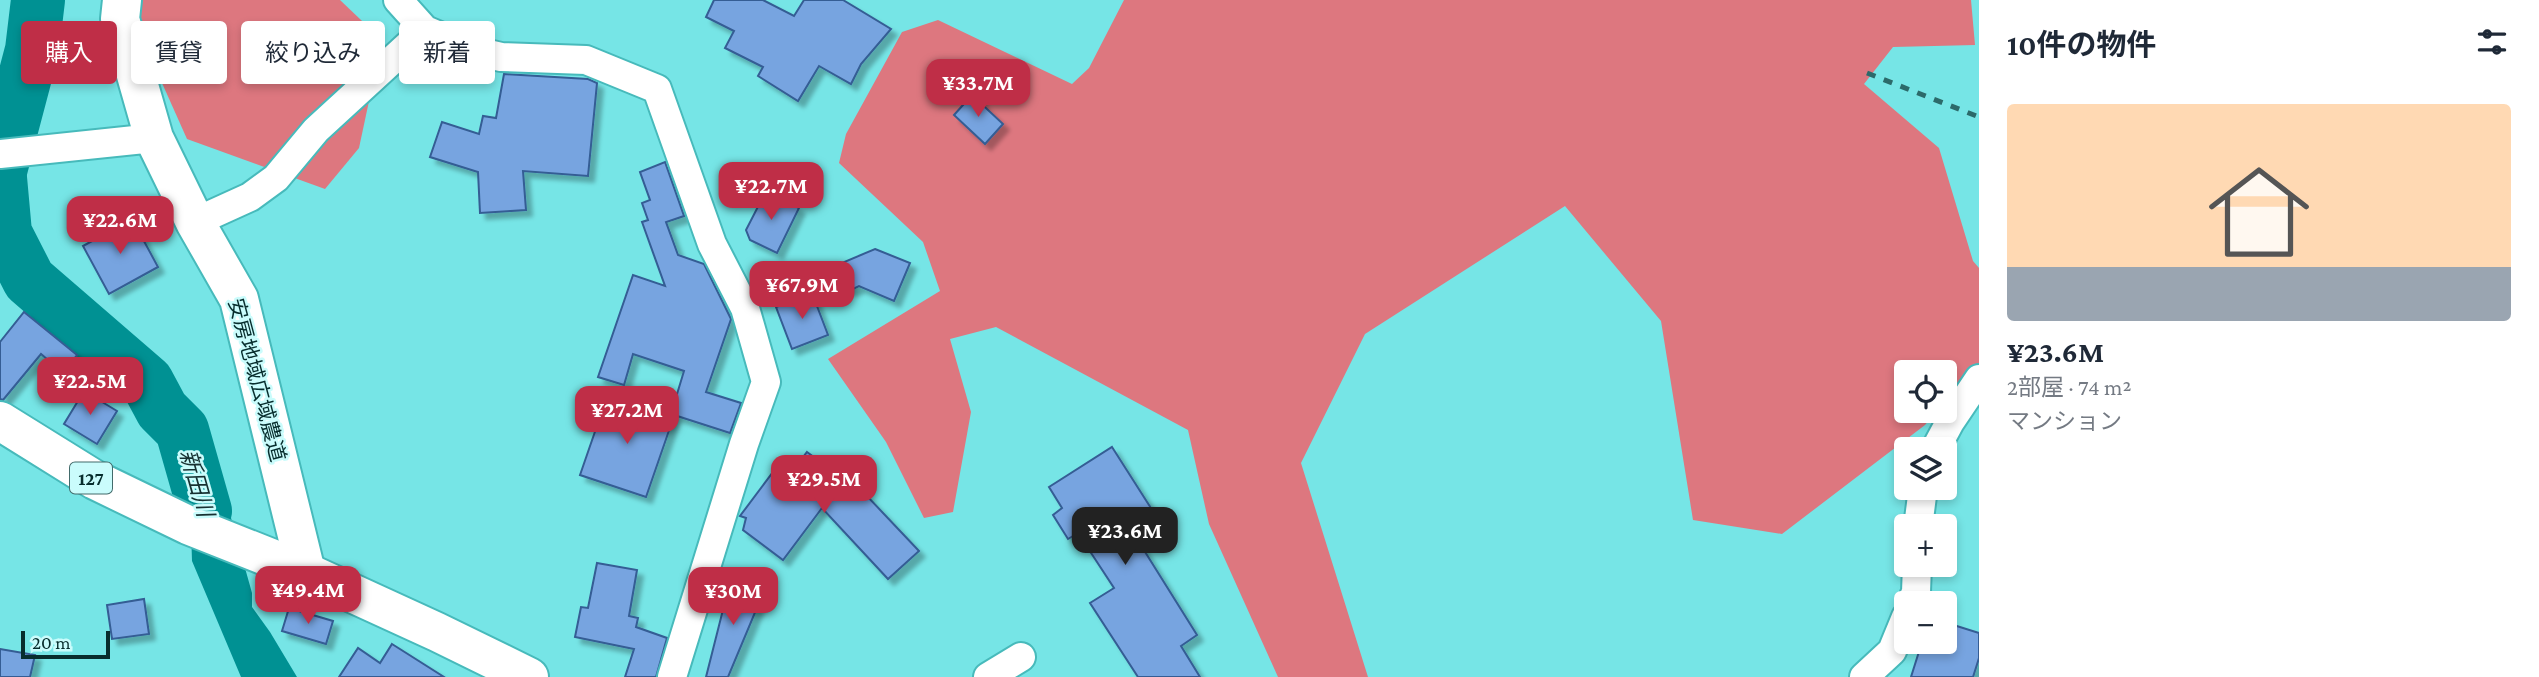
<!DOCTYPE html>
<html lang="ja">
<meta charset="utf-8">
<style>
:root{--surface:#fff;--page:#f6f6f7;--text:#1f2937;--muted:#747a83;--line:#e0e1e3;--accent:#bf2e47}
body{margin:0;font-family:"Crimson Pro","Noto Sans JP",serif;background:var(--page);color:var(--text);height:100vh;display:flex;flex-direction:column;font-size:26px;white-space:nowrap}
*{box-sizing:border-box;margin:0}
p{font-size:23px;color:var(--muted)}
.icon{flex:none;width:38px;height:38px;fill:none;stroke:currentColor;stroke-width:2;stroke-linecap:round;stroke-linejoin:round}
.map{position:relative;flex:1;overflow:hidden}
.sheet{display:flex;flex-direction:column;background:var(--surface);width:560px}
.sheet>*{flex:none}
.top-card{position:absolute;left:21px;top:21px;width:665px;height:63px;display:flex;gap:14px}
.tools{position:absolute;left:1894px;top:360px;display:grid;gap:14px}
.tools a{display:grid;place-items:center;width:63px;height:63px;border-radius:7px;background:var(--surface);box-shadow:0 4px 10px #0003;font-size:35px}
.scale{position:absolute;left:21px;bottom:18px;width:89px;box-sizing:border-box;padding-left:7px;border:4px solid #072d2d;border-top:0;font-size:19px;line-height:24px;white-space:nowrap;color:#072d2d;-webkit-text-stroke:5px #cafcfc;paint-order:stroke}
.price{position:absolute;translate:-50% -60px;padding:0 16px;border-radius:14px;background:var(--accent);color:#fff;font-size:23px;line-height:46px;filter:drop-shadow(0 2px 4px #0008)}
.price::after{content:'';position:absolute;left:50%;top:42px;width:21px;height:16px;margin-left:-10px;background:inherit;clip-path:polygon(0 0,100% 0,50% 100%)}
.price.selected{background:#222;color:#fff}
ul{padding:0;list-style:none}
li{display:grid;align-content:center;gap:14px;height:371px;padding:0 28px}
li+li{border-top:2px solid var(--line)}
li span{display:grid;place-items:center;height:217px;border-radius:7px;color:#555}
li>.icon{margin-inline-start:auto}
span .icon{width:126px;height:126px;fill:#fffc;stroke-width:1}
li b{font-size:30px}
h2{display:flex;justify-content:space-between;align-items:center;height:84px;padding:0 28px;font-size:30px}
.chip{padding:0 24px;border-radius:7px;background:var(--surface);box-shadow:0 4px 10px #0003;font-size:24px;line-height:63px}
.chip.selected{background:var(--accent);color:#fff}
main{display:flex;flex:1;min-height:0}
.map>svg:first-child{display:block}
</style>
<main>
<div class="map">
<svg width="1979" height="677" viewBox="0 0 1979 677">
<defs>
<filter id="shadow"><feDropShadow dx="6" dy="6" stdDeviation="2" flood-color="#0004"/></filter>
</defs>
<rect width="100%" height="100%" fill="#76e5e6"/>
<g fill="#dd777f">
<path d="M125,0H340L382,40L359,148L325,189L187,139Z"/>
<path d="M1124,0H1971L1975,45L1893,47L1864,84L1939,148L1973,261L1979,268V365L1944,404V373H1906V411H1937L1925,425L1782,534L1693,520L1661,321L1565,206L1365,334L1301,463L1368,677H1278L1209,524L1188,430L996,327L950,339L971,412L953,512L924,518L886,442L828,359L940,291L923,242L839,163L846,134L902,32L938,20L1072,84L1089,68Z"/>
</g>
<path fill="#009193" d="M194,435L226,500L252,593V607L270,632L297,677H241L192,561L190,496L180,442Z"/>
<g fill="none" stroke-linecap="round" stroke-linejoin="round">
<g stroke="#009193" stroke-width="54">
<path d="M0,171L32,50L38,0"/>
<path d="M0,178L5,233L29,280L147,382L162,410L182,430L205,511"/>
</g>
</g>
<g fill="#77a4e0" stroke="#345d94" stroke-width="2" filter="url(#shadow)">
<path d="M714,0H763L794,16L804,0H843L891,29L861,64L851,84L819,66L798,101L758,76L763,67L725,48L734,31L706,17Z"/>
<path d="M504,74L588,79L597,83L588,176L523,171L526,210L480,213L478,172L430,157L442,122L479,134L483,116L496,118Z"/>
<path d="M972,95L1003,124L985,144L954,115Z"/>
<path d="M665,162L684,216L666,222L678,255L704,264L731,319L706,392L741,403L730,433L671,414L684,371L633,354L624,385L598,377L633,275L665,286L642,222L648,220L642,203L650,200L640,172Z"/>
<path d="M766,191L799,208L777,253L750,240L746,230Z"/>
<path d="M132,219L158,267L109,294L83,246Z"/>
<path d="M875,249L910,263L894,301L859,286L851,290L818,273Z"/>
<path d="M812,293L828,335L792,349L776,307Z"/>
<path d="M24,312L77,355L63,373L41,354L3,400L0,399V342Z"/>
<path d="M84,391L117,411L97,444L64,424Z"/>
<path d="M608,394L674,416L646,497L580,475Z"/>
<path d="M1112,447L1156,516L1132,531L1197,635L1181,646L1200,677H1138L1090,603L1114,588L1078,533L1068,539L1053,515L1062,508L1049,487Z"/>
<path d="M807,452L867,496L919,551L888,579L822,508L783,560L743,530L746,518L740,516L773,472L785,481Z"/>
<path d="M597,563L637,570L629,616L638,618L636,627L667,638L656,677H625L634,649L575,637L581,607L588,608Z"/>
<path d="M731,578L764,591L728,677H706Z"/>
<path d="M144,599L149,634L112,639L107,605Z"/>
<path d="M289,608L333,621L326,644L282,631Z"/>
<path d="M1944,622L1979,633V658L1973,677H1911L1922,642H1944Z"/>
<path d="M392,644L444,677H339L358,648L380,663Z"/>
<path d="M0,649L35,655L30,677H0Z"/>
</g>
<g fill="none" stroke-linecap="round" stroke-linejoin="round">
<defs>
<g id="street">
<path d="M398,0L425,30L475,51L501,57L586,60L657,89L712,244L745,308L766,382L744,444L672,677"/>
<path d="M0,154L154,138"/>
<path d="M195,222L250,197L276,178L316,130L425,30"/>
<path d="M1935,450L1950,422L1979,379"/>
<path d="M1918,527L1923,488"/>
<path d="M1911,604L1916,592L1917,565"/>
<path d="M988,677L1021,657"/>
<path d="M1864,677L1892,651L1906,617"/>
</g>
<path id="secondary" d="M122,0L120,19L154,138L195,222L239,299L306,572"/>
<path id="highway" d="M0,421L95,480L188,525L306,572L437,632L529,677"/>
</defs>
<use href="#street" stroke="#47babb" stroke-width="32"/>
<use href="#secondary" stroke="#47babb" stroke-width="42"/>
<use href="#highway" stroke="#47babb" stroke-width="42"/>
<use href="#street" stroke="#fff" stroke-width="28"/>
<use href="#secondary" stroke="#fff" stroke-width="38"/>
<use href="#highway" stroke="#fff" stroke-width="38"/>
<path stroke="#2c6a6a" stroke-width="5" stroke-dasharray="9 9" stroke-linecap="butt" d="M1867,73L1979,117"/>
</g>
<g text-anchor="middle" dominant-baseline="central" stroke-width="5" stroke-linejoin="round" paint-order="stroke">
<rect fill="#cafcfc" stroke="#426b6b" stroke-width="2" x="70" y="462.5" width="42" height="31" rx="5"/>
<g font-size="19" font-weight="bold" fill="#072d2d">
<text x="91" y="478">127</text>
</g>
<g font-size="21" fill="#072d2d" stroke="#cafcfc">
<text transform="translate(257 380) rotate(75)">安房地域広域農道</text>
</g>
<g font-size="23" font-style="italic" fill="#173031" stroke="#cafcfc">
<text transform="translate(197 483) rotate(74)">新田川</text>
</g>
</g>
</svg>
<div class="tools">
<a><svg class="icon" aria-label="locate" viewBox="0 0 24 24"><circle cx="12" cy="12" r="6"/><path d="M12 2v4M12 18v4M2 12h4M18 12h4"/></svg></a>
<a><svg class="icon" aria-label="layers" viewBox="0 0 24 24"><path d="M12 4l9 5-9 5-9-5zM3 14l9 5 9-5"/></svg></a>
<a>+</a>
<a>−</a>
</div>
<div class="scale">20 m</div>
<b class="price" style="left:978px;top:119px">¥33.7M</b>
<b class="price" style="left:771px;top:222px">¥22.7M</b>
<b class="price" style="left:120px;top:256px">¥22.6M</b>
<b class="price" style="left:802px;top:321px">¥67.9M</b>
<b class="price" style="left:90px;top:417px">¥22.5M</b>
<b class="price" style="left:627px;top:446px">¥27.2M</b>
<b class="price" style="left:824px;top:515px">¥29.5M</b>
<b class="price selected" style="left:1125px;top:567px">¥23.6M</b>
<b class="price" style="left:308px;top:626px">¥49.4M</b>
<b class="price" style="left:733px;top:627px">¥30M</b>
<div class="top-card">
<a class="chip selected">購入</a>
<a class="chip">賃貸</a>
<a class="chip">絞り込み</a>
<a class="chip">新着</a>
</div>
</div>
<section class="sheet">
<h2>10件の物件<svg class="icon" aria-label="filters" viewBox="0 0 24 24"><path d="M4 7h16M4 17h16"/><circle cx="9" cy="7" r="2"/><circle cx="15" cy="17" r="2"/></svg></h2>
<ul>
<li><span style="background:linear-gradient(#ffd9b3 75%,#9aa5b1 0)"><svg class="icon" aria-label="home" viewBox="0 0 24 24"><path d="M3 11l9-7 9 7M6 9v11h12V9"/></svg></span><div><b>¥23.6M</b><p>2部屋 · 74 m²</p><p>マンション</p></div></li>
</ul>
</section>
</main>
